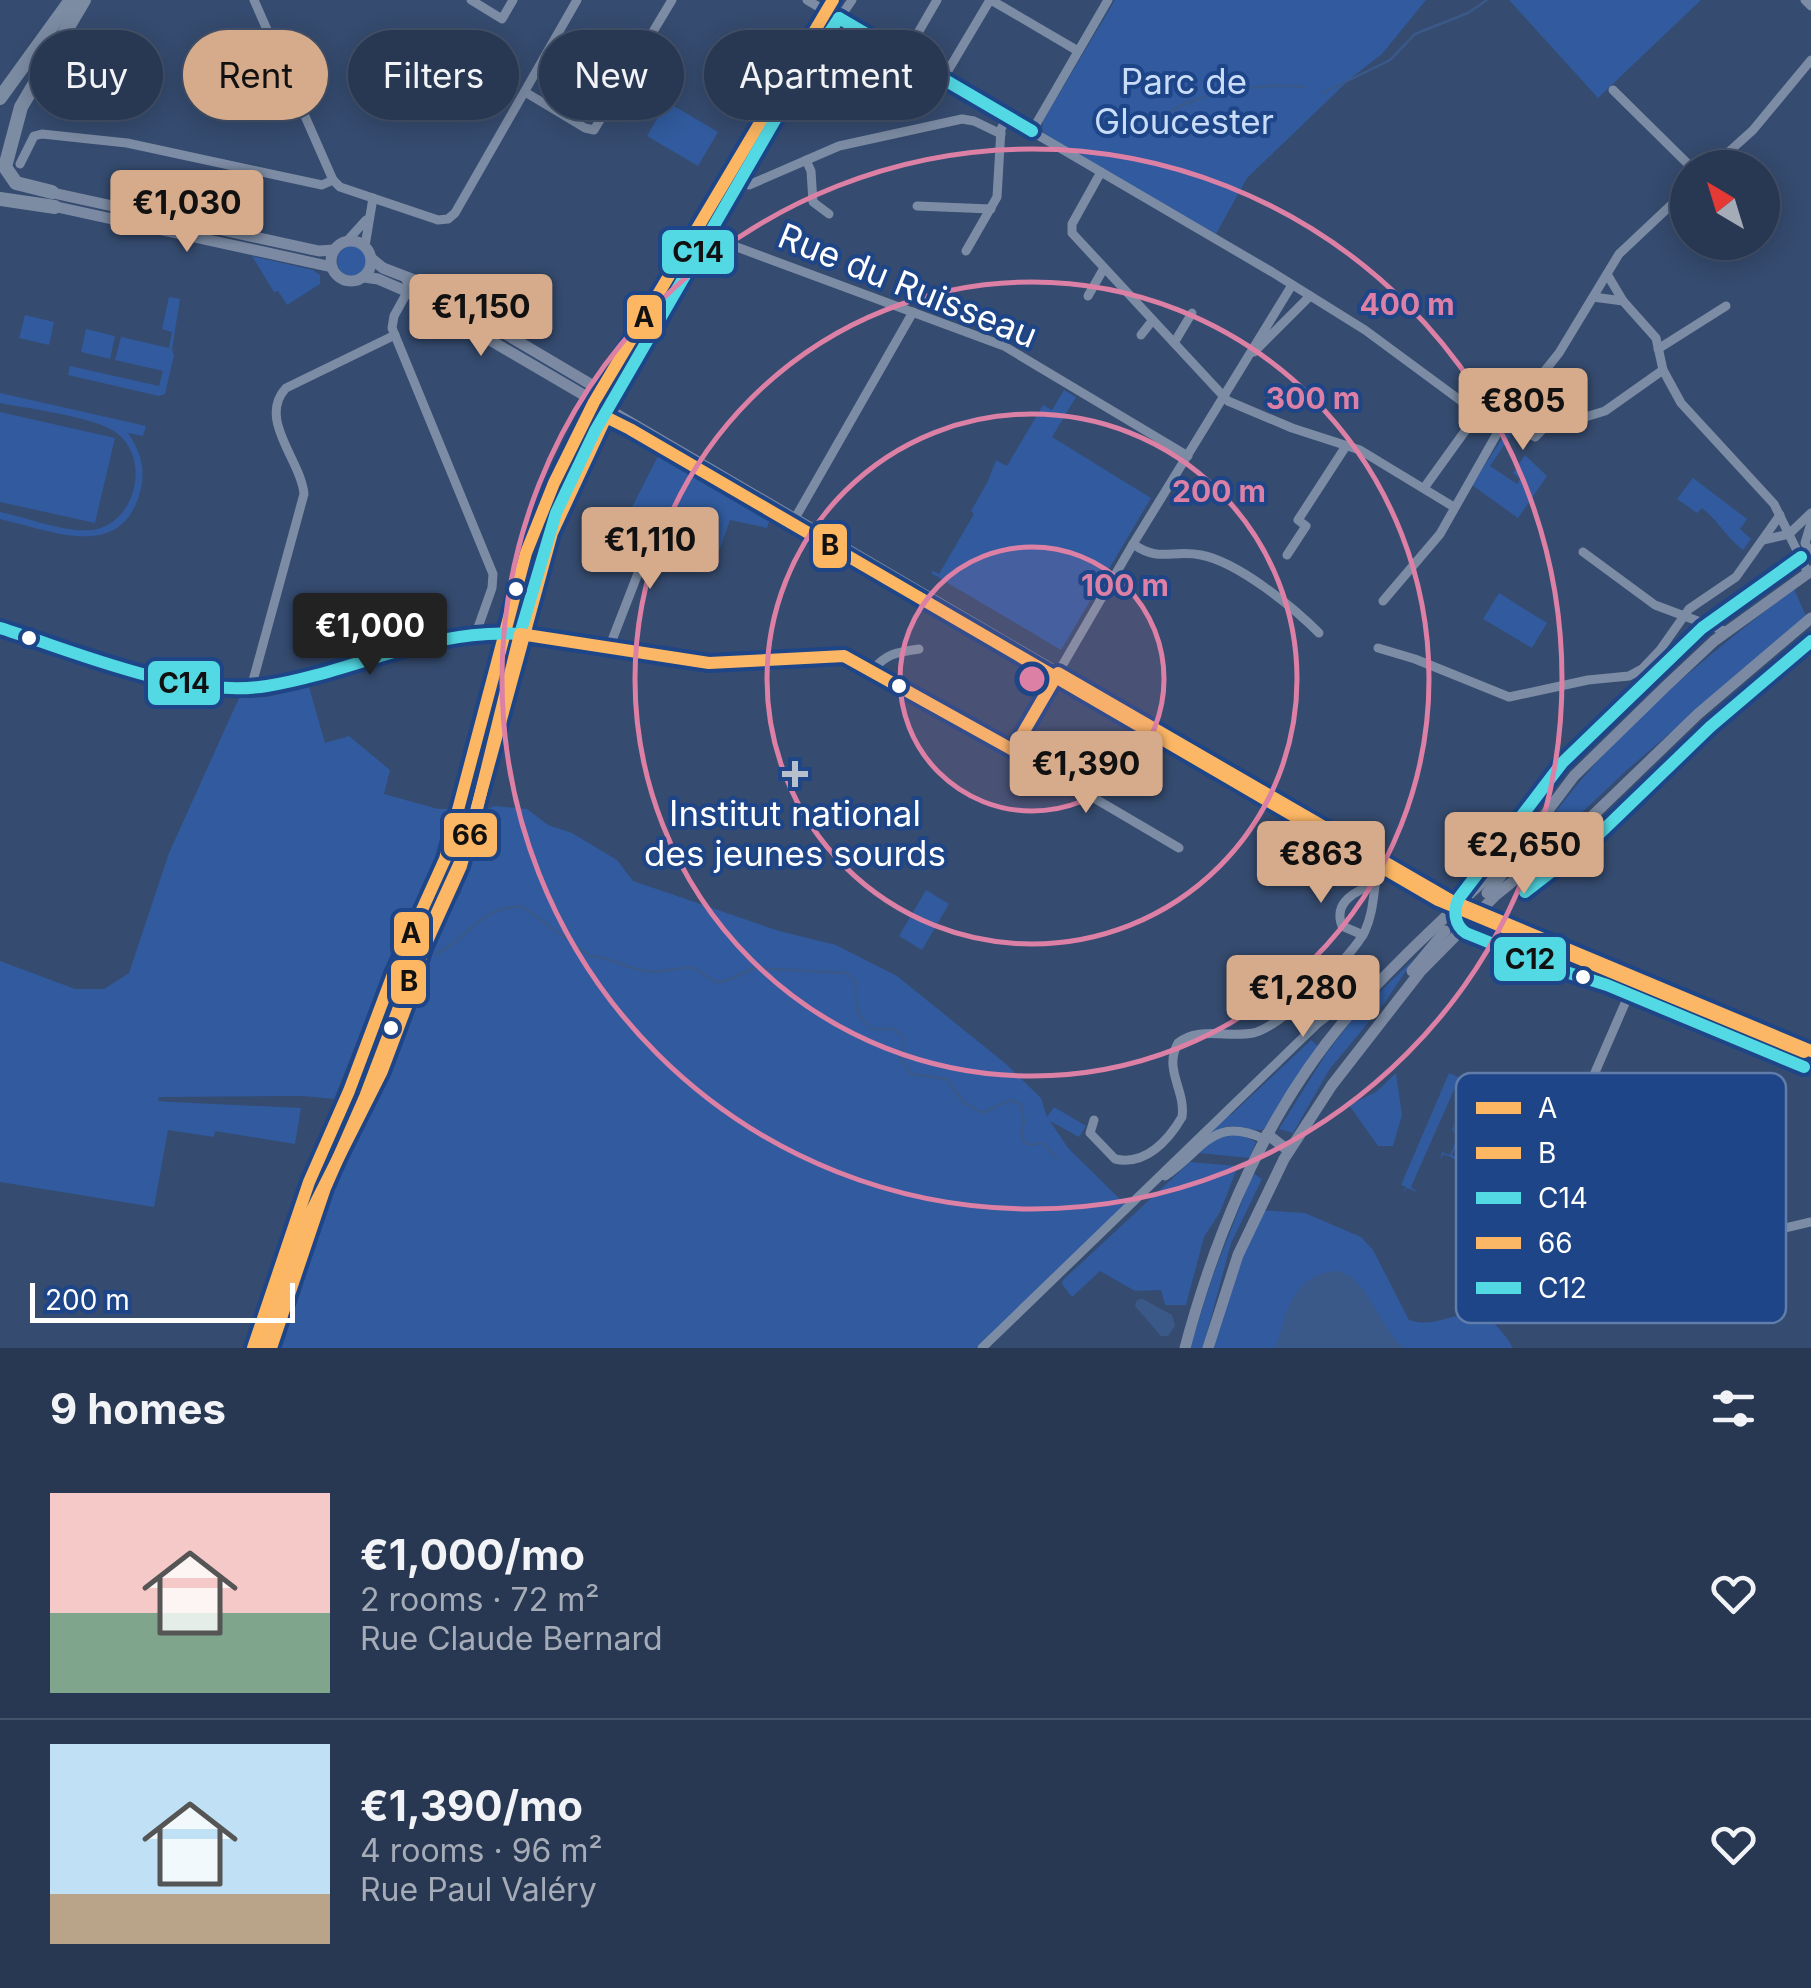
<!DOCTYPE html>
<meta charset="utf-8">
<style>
:root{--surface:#283853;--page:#303f5a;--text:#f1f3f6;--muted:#a5acb8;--line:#44526a;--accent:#d6ab8b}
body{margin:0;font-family:Inter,sans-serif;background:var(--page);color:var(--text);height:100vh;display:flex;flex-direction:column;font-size:38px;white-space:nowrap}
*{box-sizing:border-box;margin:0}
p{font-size:32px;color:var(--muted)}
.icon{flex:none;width:55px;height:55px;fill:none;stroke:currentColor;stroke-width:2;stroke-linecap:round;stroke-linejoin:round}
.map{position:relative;height:1348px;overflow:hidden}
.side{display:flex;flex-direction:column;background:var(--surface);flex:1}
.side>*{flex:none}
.banner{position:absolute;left:30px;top:30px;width:1000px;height:90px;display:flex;gap:20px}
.needle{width:65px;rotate:322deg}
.fabs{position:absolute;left:1670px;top:150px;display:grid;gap:20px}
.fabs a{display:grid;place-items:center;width:110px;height:110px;border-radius:50%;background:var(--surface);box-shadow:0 5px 25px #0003,0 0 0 2px var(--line);font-size:50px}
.scale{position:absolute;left:30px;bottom:25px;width:265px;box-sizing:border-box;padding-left:10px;border:5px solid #fff;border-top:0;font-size:28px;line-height:35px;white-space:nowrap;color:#fff;-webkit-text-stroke:8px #1d4587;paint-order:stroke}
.price{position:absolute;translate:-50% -85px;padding:0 22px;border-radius:10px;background:var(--accent);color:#111;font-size:32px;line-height:65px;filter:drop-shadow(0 2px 5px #0008)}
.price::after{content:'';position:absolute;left:50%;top:60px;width:30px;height:22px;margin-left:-15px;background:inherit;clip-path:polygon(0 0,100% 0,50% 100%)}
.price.selected{background:#222;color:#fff}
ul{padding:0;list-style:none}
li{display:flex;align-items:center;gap:30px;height:250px;padding:0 50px}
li+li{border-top:2px solid var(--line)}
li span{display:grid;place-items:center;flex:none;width:280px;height:200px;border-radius:0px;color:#555}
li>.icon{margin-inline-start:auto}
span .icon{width:120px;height:120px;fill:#fffc;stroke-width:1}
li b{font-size:42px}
h2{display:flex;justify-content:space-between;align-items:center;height:120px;padding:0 50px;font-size:42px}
.pill{padding:0 35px;border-radius:45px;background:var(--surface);box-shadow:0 5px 25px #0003,0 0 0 2px var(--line);font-size:35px;line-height:90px}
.pill.selected{background:var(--accent);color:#111}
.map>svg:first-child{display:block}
</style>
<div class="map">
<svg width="1811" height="1348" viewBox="0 0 1811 1348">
<rect width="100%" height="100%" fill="#354b6f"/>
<g fill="#315b9e">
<path d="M1115,0H1426L1382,54L1351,78L1247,178L1216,234L1045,135L1042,129L1043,121Z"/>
<path d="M1509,0H1701L1598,98Z"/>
<path d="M459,29L503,53L469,113L425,87Z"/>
<path d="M667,102L718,132L698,166L647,136Z"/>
<circle cx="352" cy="261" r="15"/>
<path d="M252,256L313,270L320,275V284L287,305L278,291L274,292Z"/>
<path d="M169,297L180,299L172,349L174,355L165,394L159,396L68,375L70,366L159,386L163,371L115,360L121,337L169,348L172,332L162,329Z"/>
<path d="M25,315L54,322L49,345L19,338Z"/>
<path d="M86,329L115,336L110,359L81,352Z"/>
<path d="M1064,390L1076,397L1052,437L1151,498L1061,650L931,573L933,571L939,574L974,514L971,511L988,481L996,460L1007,466L1043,405L1052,410Z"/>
<path d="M0,393L146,426L143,436L128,433C141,452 146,470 140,492C121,563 50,530 0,519V512C25,517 66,533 91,530C137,526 153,453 112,430C88,416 30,409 0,403Z"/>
<path d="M0,412L115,438L95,523L0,502Z"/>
<path d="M1508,429L1513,432L1490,466L1517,484L1520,479L1513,473L1525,455L1547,476L1518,518L1472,485Z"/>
<path d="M660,452L771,516L767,528L730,520L719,551L627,517Z"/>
<path d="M1693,478L1747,519L1740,529L1751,539L1743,550C1725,536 1721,524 1702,508L1697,513L1677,499Z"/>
<path d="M1794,589L1806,616L1627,770L1576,818L1532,850L1508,877C1513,863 1529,849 1539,835C1606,737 1700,661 1794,589Z"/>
<path d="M1499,593L1547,623L1532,648L1483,619Z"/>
<path d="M309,687L325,743L349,736L390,770L384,794L438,809H457L396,944L334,1099L303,1096L159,1097L158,1101L172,1102L301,1108L295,1144L215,1131L214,1137L168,1130L154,1207L0,1182V961L75,989H104L129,973L169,853L239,698L267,697Z"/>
<path d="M464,806L470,809L456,859L424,925Z"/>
<path d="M494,806L527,809L548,825L572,833L617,860L633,881L779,931L836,945L897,976L1006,1064L1041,1098L1047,1117L1054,1107L1086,1126L1079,1137L1050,1121L1068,1148L1127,1206L982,1348H265L293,1258L370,1096L414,979L428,971L434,935L461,892L485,810Z"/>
<path d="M926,890L949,904L922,950L899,936Z"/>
<path d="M1414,959L1385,1002L1329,1070L1293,1133L1279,1129L1326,1054L1357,1014Z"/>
<path d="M1311,1040L1318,1046L1265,1129C1255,1132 1250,1128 1240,1127C1219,1123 1209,1137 1195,1149L1220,1120L1232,1114Z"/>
<path d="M1396,1073L1402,1115L1393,1146H1378L1349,1105L1376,1092Z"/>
<path d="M1449,1073L1500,1095L1480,1142L1461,1134L1452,1155L1496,1175L1486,1198L1519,1212L1518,1215L1470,1210L1467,1204L1471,1205L1483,1179L1477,1176L1479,1170L1444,1154L1440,1159L1442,1152L1450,1155L1459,1134L1452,1130L1454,1124V1130L1478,1140L1487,1121L1463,1111L1459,1116L1464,1102L1466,1101L1464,1107L1488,1118L1496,1099L1473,1088L1469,1093L1470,1087L1458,1081L1411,1187L1419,1193L1407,1188L1403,1193L1406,1187L1401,1185Z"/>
<path d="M1237,1133L1256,1142L1249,1158L1199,1153L1215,1139Z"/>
<path d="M1190,1162L1238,1166L1220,1212L1204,1237L1186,1305H1165L1161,1290L1135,1291L1100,1271L1072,1297L1062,1284L1063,1280Z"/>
<path d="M1253,1173L1262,1179L1231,1243L1203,1348H1190L1212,1278Z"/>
<path d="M1257,1210L1305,1213L1361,1237L1373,1250L1409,1320C1449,1334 1475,1283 1513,1348H1208Z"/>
</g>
<g fill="#3b5988">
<path d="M1334,1271C1365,1271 1380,1329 1404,1348H1276C1286,1313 1292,1276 1334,1271Z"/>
<path d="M1143,1299L1172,1315L1175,1326L1168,1336H1161L1135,1306L1137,1300Z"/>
</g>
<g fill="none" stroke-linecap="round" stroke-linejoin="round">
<g stroke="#3b5988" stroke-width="2.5">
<path d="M1323,93L1390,60L1415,34L1468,13L1487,0"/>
<path d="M1107,126C1125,125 1145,123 1161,116C1171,112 1179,106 1189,102C1224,89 1269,83 1305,87"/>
<path d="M434,955C467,941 482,903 523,907L590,956C611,957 625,968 645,971C662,974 678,966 695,968L715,982L726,981L754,968L847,973L856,982C856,1004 854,1015 872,1029H894L905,1038L900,1057L911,1074L947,1079L963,1102L982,1113L1010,1100L1021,1104L1024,1123L1021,1133L1024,1142L1030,1145L1043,1143L1057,1158"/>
</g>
<g stroke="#7c8ca4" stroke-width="9">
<path d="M254,0L333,180"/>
<path d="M471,0L502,19L513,0"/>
<path d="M807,0L1272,272L1365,330L1491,423H1503"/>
<path d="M991,0L1078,51"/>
<path d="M1805,0L1811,6"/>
<path d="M904,57L937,0"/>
<path d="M943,79L990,0"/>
<path d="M1613,90L1692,168"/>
<path d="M525,92L585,128L594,130L672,0"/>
<path d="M1032,131L1108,0"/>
<path d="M806,160L811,171L813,202L829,214"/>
<path d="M20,164L34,136L42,134L127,143L322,185L333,180"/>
<path d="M1711,168L1753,130L1811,60"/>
<path d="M1101,172L1072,224V233L1228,401L1292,428L1360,450L1454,507"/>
<path d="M333,180L340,187L438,220L448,219L455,213L577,0"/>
<path d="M739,182L749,185L839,146L962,119L974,121L1001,134"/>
<path d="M917,206L991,209"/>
<path d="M707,236L1004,346L1188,456"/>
<path d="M347,241L366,220"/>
<path d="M365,246L373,198"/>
<path d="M966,251L997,197L1001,129L1007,117"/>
<path d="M1607,274L1623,301L1656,338L1663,370L1681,403L1774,504L1808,573"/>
<path d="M404,276L410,287L394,316L392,328L493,574L492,588L476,633"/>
<path d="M1088,296L1104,268"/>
<path d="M1593,297L1623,301"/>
<path d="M1141,335L1152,321"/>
<path d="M1174,343L1192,313"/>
<path d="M1658,349L1726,306"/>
<path d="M1254,352L1310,296"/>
<path d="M1496,417C1507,427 1522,429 1535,437L1544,428L1559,423"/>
<path d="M1572,421L1605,411L1663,370"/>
<path d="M1424,488L1478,413"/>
<path d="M794,520L913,312"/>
<path d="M1811,523L1805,543L1811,554"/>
<path d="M1789,534L1811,513"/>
<path d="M1763,540L1789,534"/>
<path d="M1133,544C1160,563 1172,549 1201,555C1238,562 1293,607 1319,633"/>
<path d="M1583,552L1655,605L1727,632"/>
<path d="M1287,555L1306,526L1298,520L1346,446"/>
<path d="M1383,601L1440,534L1503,423L1559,353L1619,254L1688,189"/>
<path d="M0,628L177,683L227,689L277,684L422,641L488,632L535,635L709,663L844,656L907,688L1179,848"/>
<path d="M609,648L656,527"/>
<path d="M1378,648L1415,659L1509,697L1588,680L1629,676L1642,669L1660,650L1689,609L1736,577L1780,515"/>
<path d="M873,670C886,653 899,652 919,649"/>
<path d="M251,688L304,494C301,460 257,419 286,388L395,335"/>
<path d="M1013,750L1133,544L1292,285"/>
<path d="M1480,911L1811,1051"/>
<path d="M1473,917L1583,960"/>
<path d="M1363,935L1342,926C1333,903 1355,890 1375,885"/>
<path d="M1636,978L1530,1222L1588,1273L1811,1222"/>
<path d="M1094,1120L1090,1133L1115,1159C1145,1166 1168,1141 1182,1117C1186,1090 1163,1070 1178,1043C1198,1026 1228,1038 1253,1033C1280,1028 1353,956 1365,931C1372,915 1373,901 1375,886C1376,880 1383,871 1386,865"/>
<path d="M1165,1176C1204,1150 1212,1115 1264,1139"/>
<path d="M265,1348L309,1216L382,1071L409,999L429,930L468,845L532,585L556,513L624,378L801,75L852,0"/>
<path d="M982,1348L1317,1024L1377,978"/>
</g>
<g stroke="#7b8aa2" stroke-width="11">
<path d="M44,191L319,251L334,250"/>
<path d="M48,205L332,267"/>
<circle cx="351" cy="261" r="20"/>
<path d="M372,259L383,268L414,280L602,391L606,409"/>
<path d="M364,277L378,279L408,292L1386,865L1450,900L1480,911"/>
<path d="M1522,845L1574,776L1665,687L1714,641L1811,571"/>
<path d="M1410,886L1444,906L1473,917"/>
<path d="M1487,893L1513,861"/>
<path d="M1412,971L1445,931"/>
<path d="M1267,1134L1289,1151"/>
<path d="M1185,1348C1217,1228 1268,1109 1350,1014C1403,953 1467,899 1524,841"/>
<path d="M1208,1348L1238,1255L1284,1159L1332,1085L1420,972L1496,895L1584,824L1698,714L1811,618"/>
</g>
<g stroke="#7c8ca3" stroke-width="14">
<path d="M0,98L71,0"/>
<path d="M52,192L16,183L5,167L21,107L84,0"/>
<path d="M0,199L55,207"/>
</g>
<defs>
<path id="bus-1" d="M253,1348L309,1182L349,1091L393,974L445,859L526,553L554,483L594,402L833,0"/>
<path id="bus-2" d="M271,1348L325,1188L365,1097L409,981L461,866L552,533L606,417L630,429L1438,900L1804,1052"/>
<g id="bus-3">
<path d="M839,18L1032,131"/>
<path d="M0,628C80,653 183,699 267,686C354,672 429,628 520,634"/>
<path d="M520,634L556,513L595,431L801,75L839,18"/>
</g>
<path id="bus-4" d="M265,1348L309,1216L382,1071L409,999L429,930L468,845L520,634L709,663L844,656L1013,750L1058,673L1450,900L1811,1051"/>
<g id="bus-5">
<path d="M1801,557L1702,628L1562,763L1459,898C1453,910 1454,925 1466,933L1550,967L1607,985L1804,1067"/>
<path d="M1525,892L1596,837L1710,727L1811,641"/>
</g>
</defs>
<use href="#bus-1" stroke="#1d4587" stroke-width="20"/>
<use href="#bus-2" stroke="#1d4587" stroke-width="20"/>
<use href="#bus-3" stroke="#1d4587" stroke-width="20"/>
<use href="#bus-4" stroke="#1d4587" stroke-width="20"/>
<use href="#bus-5" stroke="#1d4587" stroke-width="20"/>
<use href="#bus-1" stroke="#fdb662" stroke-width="12"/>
<use href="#bus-2" stroke="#fdb662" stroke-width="12"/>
<use href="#bus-3" stroke="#53d9e4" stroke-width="12"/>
<use href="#bus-4" stroke="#fbb765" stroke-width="12"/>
<use href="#bus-5" stroke="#53d9e4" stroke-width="12"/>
</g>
<circle cx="1032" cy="679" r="132" fill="#dd80a5" fill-opacity=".12"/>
<g fill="none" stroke="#dd80a5" stroke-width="5">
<circle cx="1032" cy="679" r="132"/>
<circle cx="1032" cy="679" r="265"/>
<circle cx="1032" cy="679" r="397"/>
<circle cx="1032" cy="679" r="530"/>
</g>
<g fill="#fff" stroke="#1d4587" stroke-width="4">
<circle cx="516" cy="589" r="9"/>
<circle cx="29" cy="638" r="9"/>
<circle cx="899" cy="686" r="9"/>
<circle cx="1583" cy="977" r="9"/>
<circle cx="391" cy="1028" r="9"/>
</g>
<path fill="#b8c0cd" stroke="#1d4587" stroke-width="4" d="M790 759h10v10h10v10h-10v10h-10v-10h-10v-10h10z"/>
<g text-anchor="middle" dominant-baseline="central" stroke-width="8" stroke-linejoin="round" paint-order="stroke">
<g font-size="35" fill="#caddf8" stroke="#1d4587">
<text x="1184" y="81">Parc de<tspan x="1184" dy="40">Gloucester</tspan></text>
</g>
<g font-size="35" fill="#fff" stroke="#1d4587">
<text transform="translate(908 285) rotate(22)">Rue du Ruisseau</text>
</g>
<g font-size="35" fill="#fff" stroke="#1d4587">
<text x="795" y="813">Institut national<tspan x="795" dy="40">des jeunes sourds</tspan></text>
</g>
</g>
<rect x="1456" y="1073" width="330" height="250" rx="15" fill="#1d4587" stroke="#617dab" stroke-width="2.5"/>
<rect x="1476" y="1102" width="45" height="12" fill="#fdb662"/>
<rect x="1476" y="1147" width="45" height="12" fill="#fdb662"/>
<rect x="1476" y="1192" width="45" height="12" fill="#53d9e4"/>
<rect x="1476" y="1237" width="45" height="12" fill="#fbb765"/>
<rect x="1476" y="1282" width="45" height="12" fill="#53d9e4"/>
<g font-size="28" fill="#fff">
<text x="1538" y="1118">A</text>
<text x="1538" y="1163">B</text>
<text x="1538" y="1208">C14</text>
<text x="1538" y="1253">66</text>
<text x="1538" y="1298">C12</text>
</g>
<circle cx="1032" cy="679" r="15" fill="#dd80a5" stroke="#1d4587" stroke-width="5"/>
<g font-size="30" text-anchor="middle" font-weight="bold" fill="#dd80a5" stroke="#1d4587" stroke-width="8" stroke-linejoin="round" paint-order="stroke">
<text x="1407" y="315">400 m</text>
<text x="1313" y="409">300 m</text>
<text x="1219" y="502">200 m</text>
<text x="1125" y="596">100 m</text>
</g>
<g stroke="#1d4587" stroke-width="4">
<rect x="660" y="228" width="76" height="48" rx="10" fill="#53d9e4"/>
<rect x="625" y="293" width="39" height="48" rx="10" fill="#fdb662"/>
<rect x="811" y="522" width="38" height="48" rx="10" fill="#fdb662"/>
<rect x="146" y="659" width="76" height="48" rx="10" fill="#53d9e4"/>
<rect x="442" y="811" width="57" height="48" rx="10" fill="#fbb765"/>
<rect x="392" y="910" width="39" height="48" rx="10" fill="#fdb662"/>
<rect x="1492" y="935" width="76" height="48" rx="10" fill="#53d9e4"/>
<rect x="389" y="958" width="39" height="48" rx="10" fill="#fdb662"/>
</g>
<g font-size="28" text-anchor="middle" font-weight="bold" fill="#111">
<text x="698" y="262">C14</text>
<text x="644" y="327">A</text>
<text x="830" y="555">B</text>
<text x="184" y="693">C14</text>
<text x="470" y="845">66</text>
<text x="411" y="943">A</text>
<text x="1530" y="969">C12</text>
<text x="409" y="991">B</text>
</g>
</svg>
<div class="fabs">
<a><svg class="needle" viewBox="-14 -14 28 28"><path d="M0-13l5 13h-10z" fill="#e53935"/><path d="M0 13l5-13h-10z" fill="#a5acb8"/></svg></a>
</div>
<div class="scale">200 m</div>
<b class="price" style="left:187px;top:255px">€1,030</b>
<b class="price" style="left:481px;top:359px">€1,150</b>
<b class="price" style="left:1523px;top:453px">€805</b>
<b class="price" style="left:650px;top:592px">€1,110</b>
<b class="price selected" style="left:370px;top:678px">€1,000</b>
<b class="price" style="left:1086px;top:816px">€1,390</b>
<b class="price" style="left:1524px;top:897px">€2,650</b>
<b class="price" style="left:1321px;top:906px">€863</b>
<b class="price" style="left:1303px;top:1040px">€1,280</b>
<div class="banner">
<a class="pill">Buy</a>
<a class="pill selected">Rent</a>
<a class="pill">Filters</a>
<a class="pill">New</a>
<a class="pill">Apartment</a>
</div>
</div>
<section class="side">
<h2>9 homes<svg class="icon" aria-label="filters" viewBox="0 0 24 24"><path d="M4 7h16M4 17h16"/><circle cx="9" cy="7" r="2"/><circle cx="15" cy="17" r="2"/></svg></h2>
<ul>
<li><span style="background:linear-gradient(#f6c9c9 60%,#7fa58c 0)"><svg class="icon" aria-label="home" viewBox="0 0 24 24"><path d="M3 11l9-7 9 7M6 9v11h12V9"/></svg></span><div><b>€1,000/mo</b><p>2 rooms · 72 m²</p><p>Rue Claude Bernard</p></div><svg class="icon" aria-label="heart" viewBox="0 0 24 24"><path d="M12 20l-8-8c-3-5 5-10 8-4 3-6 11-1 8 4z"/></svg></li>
<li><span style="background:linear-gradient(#bfe0f5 75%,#b9a48a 0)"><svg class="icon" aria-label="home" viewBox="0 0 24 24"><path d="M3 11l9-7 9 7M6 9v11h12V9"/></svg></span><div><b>€1,390/mo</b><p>4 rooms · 96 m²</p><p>Rue Paul Valéry</p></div><svg class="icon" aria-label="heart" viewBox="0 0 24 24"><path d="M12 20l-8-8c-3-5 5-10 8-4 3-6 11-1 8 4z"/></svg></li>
</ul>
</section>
